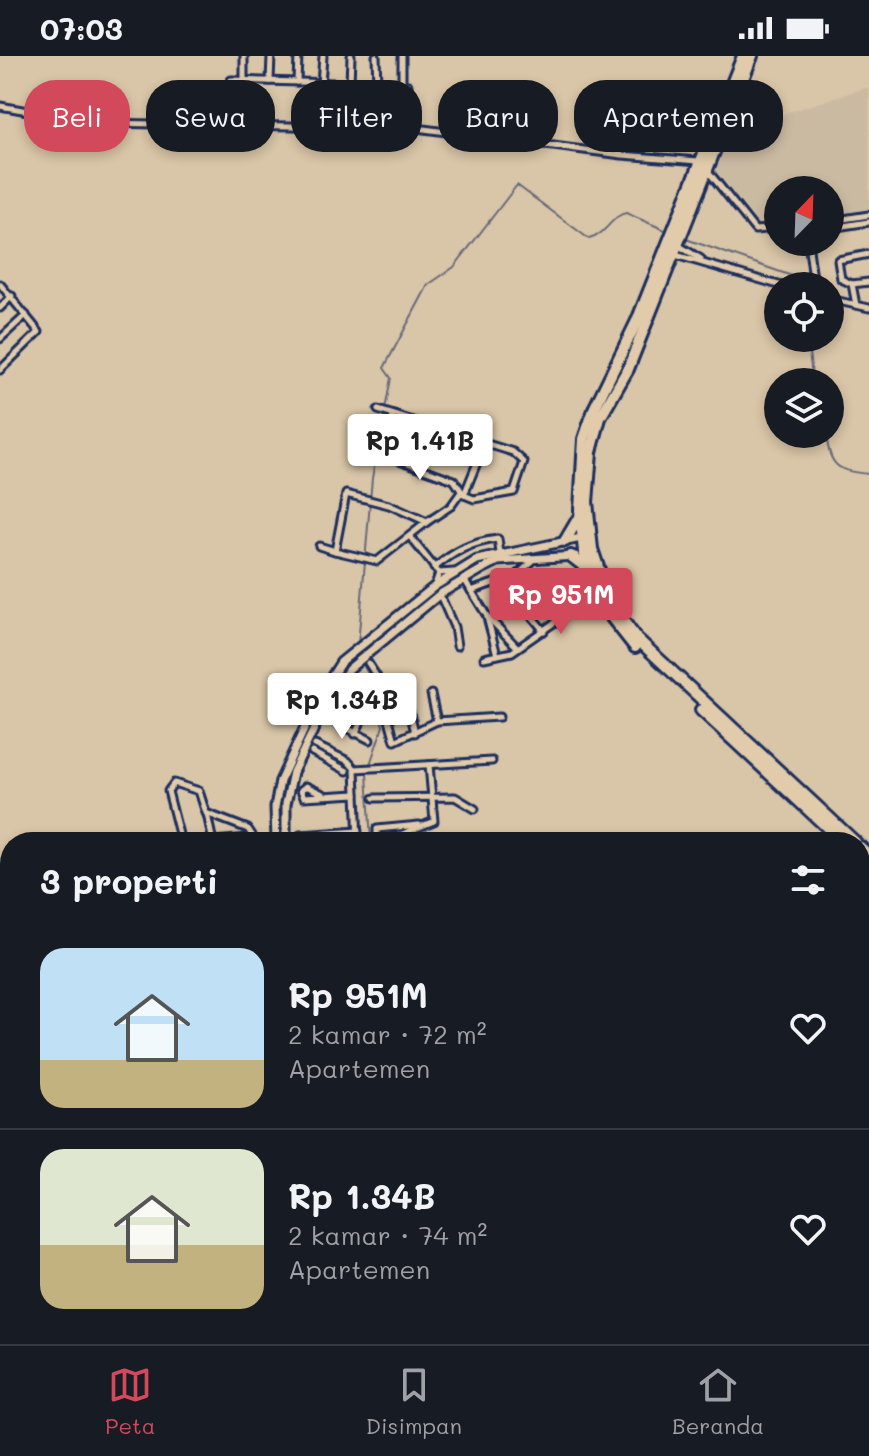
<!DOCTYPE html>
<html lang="id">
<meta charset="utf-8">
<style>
:root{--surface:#171b24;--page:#242831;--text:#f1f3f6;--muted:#9ea1a6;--line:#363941;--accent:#d1495b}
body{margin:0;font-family:Mali,sans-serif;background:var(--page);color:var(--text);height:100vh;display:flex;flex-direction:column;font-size:30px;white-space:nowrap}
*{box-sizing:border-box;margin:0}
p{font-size:26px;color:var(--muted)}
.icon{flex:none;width:44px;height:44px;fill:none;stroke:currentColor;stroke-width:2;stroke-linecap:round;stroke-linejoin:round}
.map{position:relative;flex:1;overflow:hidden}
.details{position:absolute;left:0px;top:776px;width:870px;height:512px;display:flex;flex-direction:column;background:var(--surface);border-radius:32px 32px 0 0;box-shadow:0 4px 12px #0003}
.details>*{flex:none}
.hud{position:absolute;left:24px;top:24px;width:822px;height:72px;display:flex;gap:16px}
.needle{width:52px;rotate:23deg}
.buttons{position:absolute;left:764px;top:120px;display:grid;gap:16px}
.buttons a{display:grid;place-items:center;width:80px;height:80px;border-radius:50%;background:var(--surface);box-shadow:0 4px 12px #0003;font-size:40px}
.price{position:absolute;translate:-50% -68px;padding:0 18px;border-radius:8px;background:#fff;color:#222;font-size:26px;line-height:52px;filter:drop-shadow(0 2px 4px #0008)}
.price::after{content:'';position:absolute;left:50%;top:48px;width:24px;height:18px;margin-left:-12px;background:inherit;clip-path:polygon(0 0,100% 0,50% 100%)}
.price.current{background:var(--accent);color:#fff}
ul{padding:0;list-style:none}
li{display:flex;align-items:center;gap:24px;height:200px;padding:0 40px}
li+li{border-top:2px solid var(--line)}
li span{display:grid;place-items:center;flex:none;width:224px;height:160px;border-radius:24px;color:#555}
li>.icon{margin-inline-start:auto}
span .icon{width:96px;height:96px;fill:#fffc;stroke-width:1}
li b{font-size:34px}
h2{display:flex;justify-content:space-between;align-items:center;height:96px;padding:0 40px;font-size:34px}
.pill{padding:0 28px;border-radius:32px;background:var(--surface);box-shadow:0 4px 12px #0003;font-size:28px;line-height:72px}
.pill.current{background:var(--accent);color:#fff}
.status{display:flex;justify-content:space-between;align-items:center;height:56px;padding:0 40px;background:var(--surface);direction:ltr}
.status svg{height:22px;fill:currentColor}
.tabs{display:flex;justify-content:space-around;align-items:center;height:112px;border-top:2px solid var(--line);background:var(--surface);font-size:22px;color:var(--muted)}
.tabs a{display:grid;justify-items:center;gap:4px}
.tabs .current{color:var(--accent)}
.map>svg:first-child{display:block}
</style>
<div class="status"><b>07:03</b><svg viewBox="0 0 49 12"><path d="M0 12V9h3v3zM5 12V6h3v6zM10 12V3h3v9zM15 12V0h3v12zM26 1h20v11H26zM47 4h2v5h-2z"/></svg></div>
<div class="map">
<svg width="869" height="1288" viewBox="0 0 869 1288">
<rect width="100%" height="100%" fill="#d9c5a7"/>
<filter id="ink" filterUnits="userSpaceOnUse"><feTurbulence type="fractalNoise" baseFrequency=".0125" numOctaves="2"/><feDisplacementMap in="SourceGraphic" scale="16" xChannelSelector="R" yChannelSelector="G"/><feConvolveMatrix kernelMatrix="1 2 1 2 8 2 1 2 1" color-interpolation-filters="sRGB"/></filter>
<g filter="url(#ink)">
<g fill="#cbbaa2">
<path d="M869,31V155L830,161V134H778V169L756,172L712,115L739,53L770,62Z"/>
<path d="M337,1278H415L410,1284L397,1288H345Z"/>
</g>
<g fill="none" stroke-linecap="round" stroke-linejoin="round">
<g stroke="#676a7b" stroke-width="2">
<path d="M686,183L792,220L798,230"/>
<path d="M807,282L813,326"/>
<path d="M826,378C830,411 837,415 869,418"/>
<path d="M358,589L372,422L391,322L384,312L428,229L454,211L517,129L589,183C606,179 612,159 626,157L665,174"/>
<path d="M362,607L371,623L383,670L367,717L371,786"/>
<path d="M467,1278L469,1288"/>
</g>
<defs>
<g id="street">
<path d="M376,0L377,28"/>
<path d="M231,24L408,29"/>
<path d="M244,24V0"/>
<path d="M270,25L271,0"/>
<path d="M297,26L298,0"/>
<path d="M350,28L351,0"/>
<path d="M402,29V0"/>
<path d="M0,50L95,67L416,72L622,99L699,105"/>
<path d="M318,71L323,0"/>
<path d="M708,115L755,174L778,172"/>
<path d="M830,165L869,159"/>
<path d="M830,172L869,166"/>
<path d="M808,186L814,230"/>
<path d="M676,188L701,203"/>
<path d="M672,198L782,230"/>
<path d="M0,228L39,276L0,314"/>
<path d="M852,228L841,223L838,204L869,198"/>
<path d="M830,243L869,252"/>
<path d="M856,249L852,228L869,226"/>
<path d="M0,252L12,240"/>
<path d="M0,283L26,259"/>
<path d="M378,354L513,396L524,406L514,436L474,443L464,439L454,424L391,401L387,388L393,359"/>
<path d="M464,439L485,387"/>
<path d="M411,482L439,517"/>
<path d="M319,490L335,495L346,438L389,449L427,466L451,450L461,436"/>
<path d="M335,495L377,505L427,466"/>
<path d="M434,512C455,495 471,486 498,483L500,497"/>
<path d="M464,523L487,560L517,591"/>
<path d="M435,529L439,517L454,516"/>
<path d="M506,529L535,503"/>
<path d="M471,535L502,524L544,575"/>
<path d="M440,539L454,571L457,590"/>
<path d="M487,561L497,599"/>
<path d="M484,602L512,596L584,546L599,548"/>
<path d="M368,607L377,621L395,685L437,665L499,661"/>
<path d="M405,634L415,677"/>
<path d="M431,638L437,665"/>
<path d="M355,678L360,668L356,650L349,643L340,652L335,666L370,684"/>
<path d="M315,689L348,705L355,713L358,786"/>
<path d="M312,696L347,715"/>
<path d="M355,713L492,705"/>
<path d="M325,739L306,730L301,734L304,741L356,738"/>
<path d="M374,742L455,741L475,753"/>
<path d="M207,758L213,786"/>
<path d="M300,779L358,775"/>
<path d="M181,786L168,735L174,727L199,735L206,757L248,773L252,779L248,782L201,786"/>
<path d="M377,786V773L419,769"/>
<path d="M383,786L434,765L429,709"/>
<path d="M0,954L10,967"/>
<path d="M860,1086L869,1081"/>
<path d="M860,1096L869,1100"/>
<path d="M860,1128L869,1131"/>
<path d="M860,1132L869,1135"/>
<path d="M860,1162L869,1166"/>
<path d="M860,1200L869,1196"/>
<path d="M860,1220L869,1240"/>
<path d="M166,1278L172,1288"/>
<path d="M473,1278L475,1288"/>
<path d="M495,1278L497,1288"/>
<path d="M514,1278L516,1288"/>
<path d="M556,1278L560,1288"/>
<path d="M578,1278L582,1288"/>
<path d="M603,1278L607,1288"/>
<path d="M635,1278L639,1288"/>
<path d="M668,1278L673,1288"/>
<path d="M701,1278L706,1288"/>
<path d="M780,1278L785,1288"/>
<path d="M813,1278L818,1288"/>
<path d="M855,1278L860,1288"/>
<path d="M749,1281L752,1288"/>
<path d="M306,1288H320"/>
<path d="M424,1288L457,1282L460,1288"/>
<path d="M718,1288L738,1278"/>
<path d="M732,1288L754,1278"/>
</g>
<g id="secondary">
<path d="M276,786L275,751L280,725L321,637L341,606L435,530L477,504L586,481"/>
<path d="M286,786V748L293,716L331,638L349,613L440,538L484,512L498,505L575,500"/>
<path d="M0,1067L10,1063"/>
<path d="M0,1082L10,1077"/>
</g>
<g id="highway">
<path d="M752,0L628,313L600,362L591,396L587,446L592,493L610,547L635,581L855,786"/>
<path d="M565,485L578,463"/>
<path d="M571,500L589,514"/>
<path d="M635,591L601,548L584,496L580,454L584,383L595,351L637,265L743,0"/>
<path d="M701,654L843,786"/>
<path d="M860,791L869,799"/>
<path d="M860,801L869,810"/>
</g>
</defs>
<use href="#street" stroke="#1b2f5e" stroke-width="11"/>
<use href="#secondary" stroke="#1b2f5e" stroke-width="13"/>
<use href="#highway" stroke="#1b2f5e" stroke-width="16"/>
<use href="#street" stroke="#e1cbaa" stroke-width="5"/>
<use href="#secondary" stroke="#e1cbaa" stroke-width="7"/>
<use href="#highway" stroke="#e1cbaa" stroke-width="10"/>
</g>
</g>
</svg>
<div class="buttons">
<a><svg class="needle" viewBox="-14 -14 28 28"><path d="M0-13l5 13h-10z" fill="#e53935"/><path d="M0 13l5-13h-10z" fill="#9ea1a6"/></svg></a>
<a><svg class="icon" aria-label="locate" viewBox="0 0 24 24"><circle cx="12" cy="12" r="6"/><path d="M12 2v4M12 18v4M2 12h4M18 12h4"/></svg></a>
<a><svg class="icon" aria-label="layers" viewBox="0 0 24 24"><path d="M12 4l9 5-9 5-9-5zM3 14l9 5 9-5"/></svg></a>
</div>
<b class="price" style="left:420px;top:426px">Rp 1.41B</b>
<b class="price current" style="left:561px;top:580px">Rp 951M</b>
<b class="price" style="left:342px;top:685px">Rp 1.34B</b>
<div class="hud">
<a class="pill current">Beli</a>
<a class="pill">Sewa</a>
<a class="pill">Filter</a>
<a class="pill">Baru</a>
<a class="pill">Apartemen</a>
</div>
<section class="details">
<h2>3 properti<svg class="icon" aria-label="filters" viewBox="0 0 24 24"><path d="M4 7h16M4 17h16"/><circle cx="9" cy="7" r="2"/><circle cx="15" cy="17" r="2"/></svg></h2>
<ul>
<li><span style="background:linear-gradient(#bfe0f5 70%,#c2b280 0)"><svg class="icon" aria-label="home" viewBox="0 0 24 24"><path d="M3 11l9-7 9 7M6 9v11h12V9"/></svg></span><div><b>Rp 951M</b><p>2 kamar · 72 m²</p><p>Apartemen</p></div><svg class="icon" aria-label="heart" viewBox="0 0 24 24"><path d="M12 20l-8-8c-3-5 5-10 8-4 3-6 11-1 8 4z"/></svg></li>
<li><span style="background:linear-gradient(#dfe7d0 60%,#c2b280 0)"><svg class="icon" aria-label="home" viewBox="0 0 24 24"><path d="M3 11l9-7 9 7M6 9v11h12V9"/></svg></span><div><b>Rp 1.34B</b><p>2 kamar · 74 m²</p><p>Apartemen</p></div><svg class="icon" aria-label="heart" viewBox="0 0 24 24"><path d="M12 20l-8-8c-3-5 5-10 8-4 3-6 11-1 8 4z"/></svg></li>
</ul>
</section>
</div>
<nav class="tabs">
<a class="current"><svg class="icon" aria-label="map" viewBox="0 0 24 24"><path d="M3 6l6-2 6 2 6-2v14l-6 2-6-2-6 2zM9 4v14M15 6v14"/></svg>Peta</a>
<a><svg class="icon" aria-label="saved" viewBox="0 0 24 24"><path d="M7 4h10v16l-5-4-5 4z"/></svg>Disimpan</a>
<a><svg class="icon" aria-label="home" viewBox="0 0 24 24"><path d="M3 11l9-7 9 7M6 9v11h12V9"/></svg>Beranda</a>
</nav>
